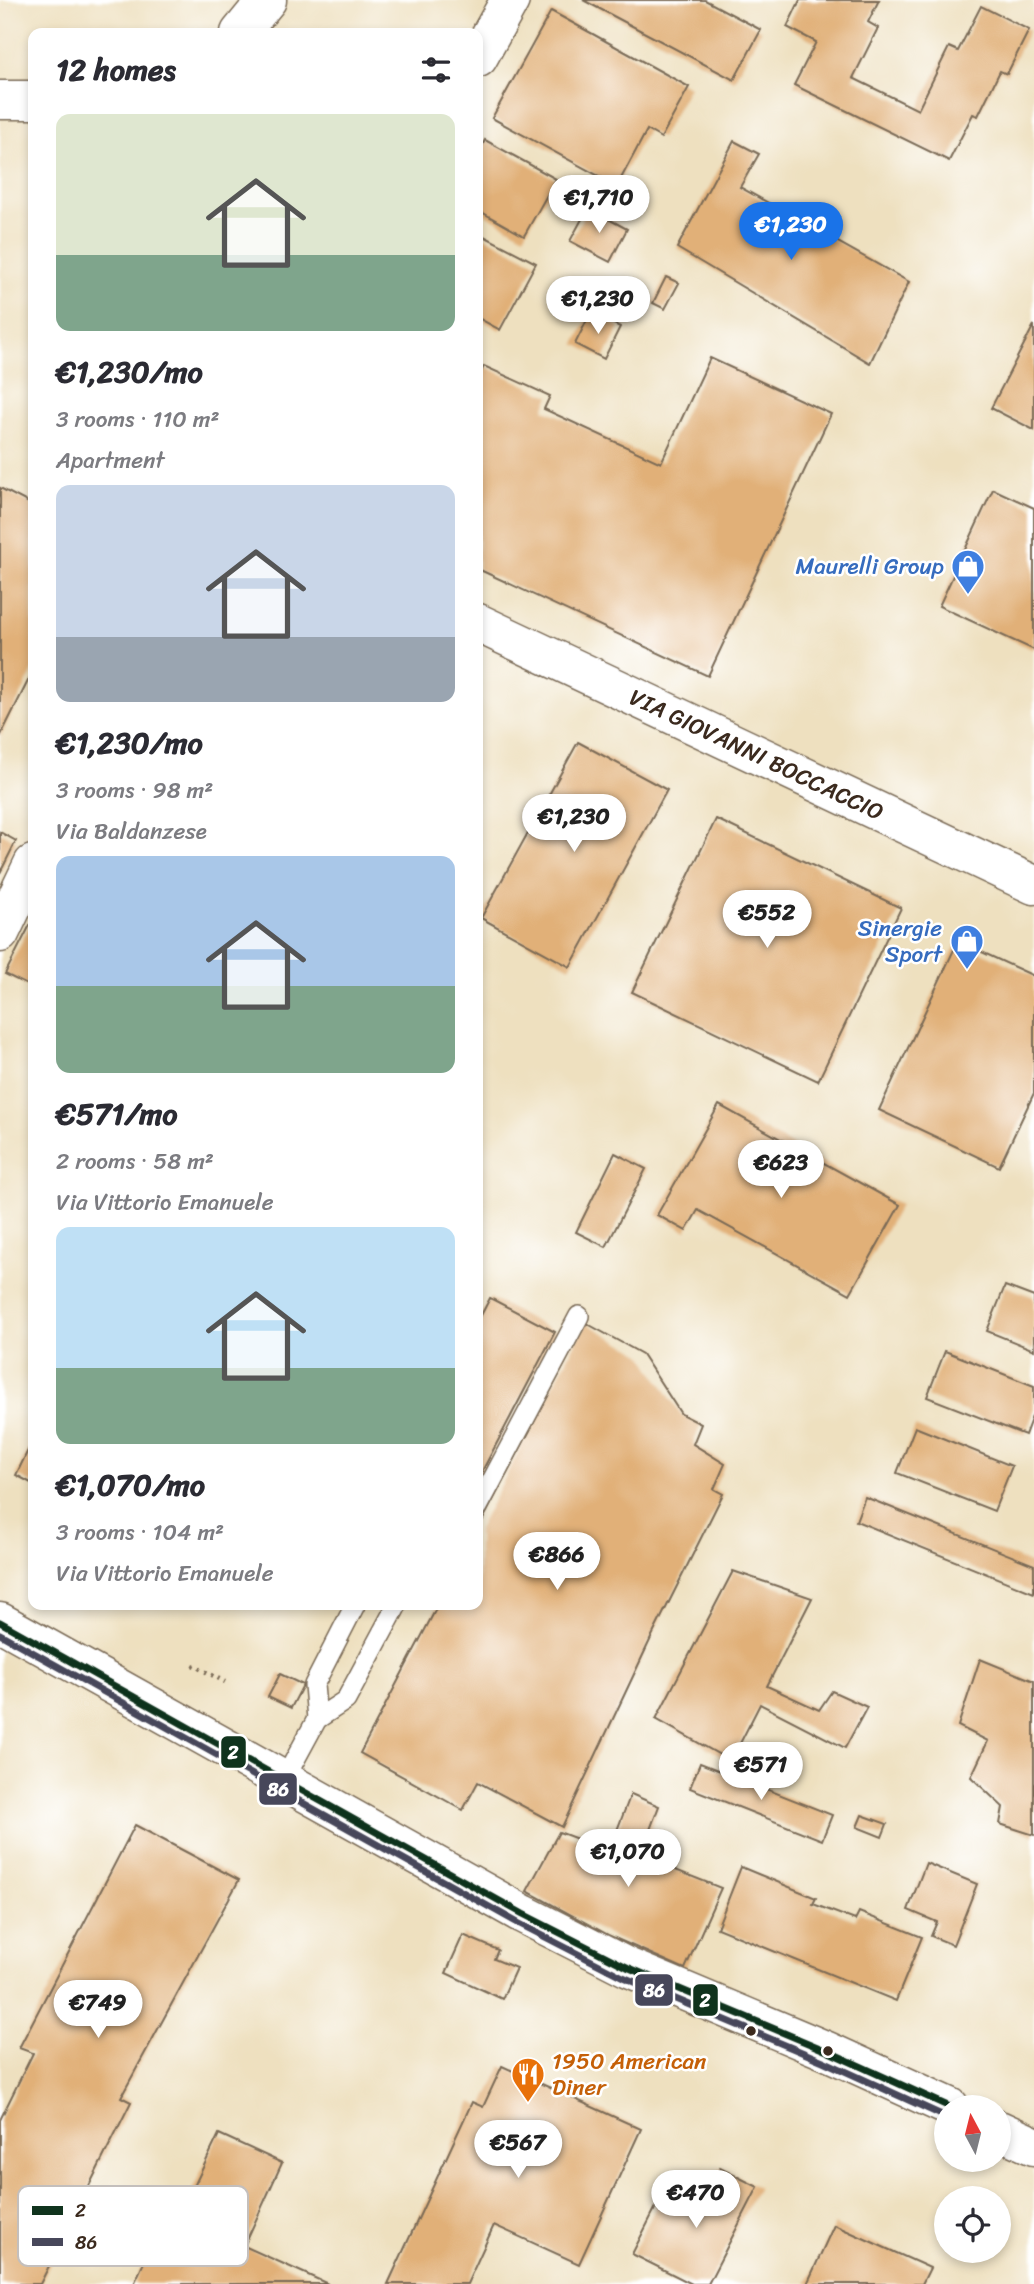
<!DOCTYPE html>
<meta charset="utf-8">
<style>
:root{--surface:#fff;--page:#f7f7f7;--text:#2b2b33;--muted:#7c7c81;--accent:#1a73e8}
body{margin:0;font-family:Sriracha,sans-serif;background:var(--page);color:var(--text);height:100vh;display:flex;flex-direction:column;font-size:26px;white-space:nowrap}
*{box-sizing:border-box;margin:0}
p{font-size:23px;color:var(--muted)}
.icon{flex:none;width:38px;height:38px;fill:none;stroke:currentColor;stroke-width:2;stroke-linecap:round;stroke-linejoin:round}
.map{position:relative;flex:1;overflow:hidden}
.details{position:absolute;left:28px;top:28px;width:455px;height:1582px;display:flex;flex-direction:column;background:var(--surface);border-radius:14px;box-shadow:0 4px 10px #0003}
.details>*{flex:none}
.needle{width:46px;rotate:353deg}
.buttons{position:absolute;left:934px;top:2095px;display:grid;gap:14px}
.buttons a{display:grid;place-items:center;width:77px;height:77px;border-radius:50%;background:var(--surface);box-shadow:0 4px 10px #0003;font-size:35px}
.price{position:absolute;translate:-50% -60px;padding:0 16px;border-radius:24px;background:#fff;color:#222;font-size:23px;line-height:46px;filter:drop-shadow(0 2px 4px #0008)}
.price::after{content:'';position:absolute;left:50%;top:42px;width:21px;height:16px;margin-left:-10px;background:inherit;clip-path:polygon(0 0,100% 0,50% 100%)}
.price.selected{background:var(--accent);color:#fff}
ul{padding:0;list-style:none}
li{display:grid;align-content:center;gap:14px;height:371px;padding:0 28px}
li span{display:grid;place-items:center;height:217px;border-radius:14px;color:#555}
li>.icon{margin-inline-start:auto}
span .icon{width:126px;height:126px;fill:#fffc;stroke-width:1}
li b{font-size:30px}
h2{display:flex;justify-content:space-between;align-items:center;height:84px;padding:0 28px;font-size:30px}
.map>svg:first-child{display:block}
</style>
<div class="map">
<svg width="1034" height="2284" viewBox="0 0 1034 2284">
<rect width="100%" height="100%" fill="#fff"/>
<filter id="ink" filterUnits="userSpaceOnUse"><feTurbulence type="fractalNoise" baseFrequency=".0143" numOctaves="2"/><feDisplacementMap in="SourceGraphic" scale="14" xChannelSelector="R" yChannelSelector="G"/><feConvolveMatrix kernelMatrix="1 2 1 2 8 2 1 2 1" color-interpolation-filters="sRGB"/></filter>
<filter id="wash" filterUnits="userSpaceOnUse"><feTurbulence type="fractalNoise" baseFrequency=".00686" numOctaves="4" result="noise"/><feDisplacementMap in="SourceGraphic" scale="28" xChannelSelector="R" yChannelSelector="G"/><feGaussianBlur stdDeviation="1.57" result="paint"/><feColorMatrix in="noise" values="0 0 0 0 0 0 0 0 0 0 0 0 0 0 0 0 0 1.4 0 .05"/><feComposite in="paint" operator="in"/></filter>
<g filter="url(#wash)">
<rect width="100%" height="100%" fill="#eee0bf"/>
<g id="blocks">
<g fill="#e1b078">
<path d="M583,0H705L761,30L734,80Z"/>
<path d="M800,0H879L868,22L878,28L853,78L918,110L949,47L958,51L981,6L1029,30L1007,74L1000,71L978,116L973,114L949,161L794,85L816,42L787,27Z"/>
<path d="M551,11L689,87L661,138L647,130L617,186L492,118Z"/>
<path d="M485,140L556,179L524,236L478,210V154Z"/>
<path d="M734,141L759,154L740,187L909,282L870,363L677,248Z"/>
<path d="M588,208L627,229L610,262L570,241Z"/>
<path d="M478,233L536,263L500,330L478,318Z"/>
<path d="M666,277L679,283L665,309L653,303Z"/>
<path d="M591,312L620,327L604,359L575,344Z"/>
<path d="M1034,325V430L991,408Z"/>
<path d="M710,358L831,414L708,676L478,569V378L484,366L550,396L544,409L661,463Z"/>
<path d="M0,488L33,505V671L0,737Z"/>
<path d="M993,489L1034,508V650L939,606Z"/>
<path d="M578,742L667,790L570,967L481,918Z"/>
<path d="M716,819L901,908L818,1081L632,992Z"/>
<path d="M0,832L16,841L0,873Z"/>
<path d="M30,925L33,926V988L5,974Z"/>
<path d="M958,941L1034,976V1093L999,1167L879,1110Z"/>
<path d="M719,1105L900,1205L850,1294L698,1210L686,1231L657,1215Z"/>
<path d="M615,1153L646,1169L606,1247L576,1232Z"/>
<path d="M1005,1286L1034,1297V1350L987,1331Z"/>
<path d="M490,1298L555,1332L478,1479V1321Z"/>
<path d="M586,1323L642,1354L681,1414L701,1424L693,1444L725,1464L714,1489L723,1494L652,1636L562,1827L478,1782L463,1810L360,1753L438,1605H478V1529Z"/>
<path d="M945,1351L1034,1386V1411L1025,1435L927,1397Z"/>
<path d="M915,1427L1012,1466L994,1511L897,1473Z"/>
<path d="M33,1440V1484L16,1475Z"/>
<path d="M865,1497L1034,1565V1593L856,1521Z"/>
<path d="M733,1571L812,1598L767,1686L819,1710L832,1691L867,1707L845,1748L760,1704L731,1761L656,1719Z"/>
<path d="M980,1659L1034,1681V1835L1000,1824L1003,1807L971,1777L988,1741L958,1726Z"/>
<path d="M280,1674L303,1685L291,1708L268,1697Z"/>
<path d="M700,1763L832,1815L822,1840L690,1788Z"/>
<path d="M631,1794L659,1806L640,1856L721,1888L685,1969L608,1935L527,1891L559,1832L609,1851Z"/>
<path d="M862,1815L887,1824L882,1837L857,1827Z"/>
<path d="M135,1825L239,1880L121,2097L131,2102L40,2284H0V2120L33,2053L19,2048Z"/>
<path d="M926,1863L977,1884L953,1945L931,1936L937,1922L908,1910Z"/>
<path d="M741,1867L816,1898L813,1904L855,1920L859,1912L922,1937L896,2001L717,1928Z"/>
<path d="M463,1935L498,1950L494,1959L516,1968L502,1999L446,1973Z"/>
<path d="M502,2066L641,2129L579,2264L494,2225L467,2284H388L472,2102L483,2107Z"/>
<path d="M219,2134L282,2163L244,2246L328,2284H134L166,2214L178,2220Z"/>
<path d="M720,2168L758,2187L708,2284H692L632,2254L661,2197L697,2214Z"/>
<path d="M834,2225L930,2268L922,2284H807Z"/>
</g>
</g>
</g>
<g filter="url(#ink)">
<use href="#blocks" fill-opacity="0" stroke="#7a6a56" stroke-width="2"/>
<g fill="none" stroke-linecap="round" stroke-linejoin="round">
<defs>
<g id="service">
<path d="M478,1507L579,1316"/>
<path d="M317,1719L314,1685L355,1605"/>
<path d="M284,1780L317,1719L346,1700L397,1605"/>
</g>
<g id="minor">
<path d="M478,58L510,0"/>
<path id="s1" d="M478,623L1034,885"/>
<path d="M0,933L33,864"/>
</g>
<g id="secondary">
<path d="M0,1622L523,1914L627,1967L827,2051L950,2107"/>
<path d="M999,2130L1034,2146"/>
</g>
<g id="motorway">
<path d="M240,33L267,0"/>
<path d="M0,100H33"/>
</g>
</defs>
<use href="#service" stroke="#7a6a56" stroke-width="22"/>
<use href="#minor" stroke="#7a6a56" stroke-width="41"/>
<use href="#secondary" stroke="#7a6a56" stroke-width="41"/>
<use href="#motorway" stroke="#7a6a56" stroke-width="41"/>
<path stroke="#7a6a56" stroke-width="4.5" stroke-dasharray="2 5" stroke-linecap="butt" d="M193,1665L225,1682"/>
<use href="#service" stroke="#fff" stroke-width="19"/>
<use href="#minor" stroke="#fff" stroke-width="38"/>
<use href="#secondary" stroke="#fff" stroke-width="38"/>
<use href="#motorway" stroke="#fff" stroke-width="38"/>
<defs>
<path id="bus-1" d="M0,1622L523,1914L627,1967L827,2051L950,2107"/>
<path id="bus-2" d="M0,1634L518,1923L623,1977L823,2061L946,2117"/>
</defs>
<use href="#bus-1" stroke="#fff" stroke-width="12"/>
<use href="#bus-2" stroke="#fff" stroke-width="12"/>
<use href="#bus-1" stroke="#10331d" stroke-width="7"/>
<use href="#bus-2" stroke="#47475a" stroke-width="7"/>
</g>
</g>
<defs>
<symbol id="shop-pin" viewBox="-11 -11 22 30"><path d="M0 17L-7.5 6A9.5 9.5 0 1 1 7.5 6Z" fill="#3f7fe0" stroke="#fff"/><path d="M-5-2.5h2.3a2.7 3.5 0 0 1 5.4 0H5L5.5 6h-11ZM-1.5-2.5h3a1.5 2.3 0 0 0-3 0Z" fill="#fff"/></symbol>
<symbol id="restaurant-pin" viewBox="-11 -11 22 30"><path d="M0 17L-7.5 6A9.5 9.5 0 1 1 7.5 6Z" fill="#e8710a" stroke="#fff"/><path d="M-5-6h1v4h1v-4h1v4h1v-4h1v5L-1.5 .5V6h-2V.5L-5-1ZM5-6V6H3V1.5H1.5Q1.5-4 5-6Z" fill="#fff"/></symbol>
</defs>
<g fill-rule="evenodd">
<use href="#shop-pin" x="949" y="547" width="38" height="52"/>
<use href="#shop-pin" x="948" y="922" width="38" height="52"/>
<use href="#restaurant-pin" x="509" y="2055" width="38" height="52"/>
</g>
<g fill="#3b2a1e" stroke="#fff" stroke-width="2.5">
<circle cx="751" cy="2031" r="6"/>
<circle cx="828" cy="2051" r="6"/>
</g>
<g text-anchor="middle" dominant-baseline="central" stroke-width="5" stroke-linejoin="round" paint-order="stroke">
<g font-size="23" fill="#366cbe" stroke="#fff" text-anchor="end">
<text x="944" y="566">Maurelli Group</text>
<text x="942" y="928">Sinergie<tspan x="942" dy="26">Sport</tspan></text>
</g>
<g font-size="23" fill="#3b2a1e" stroke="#fff">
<text stroke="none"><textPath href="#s1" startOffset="308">VIA GIOVANNI BOCCACCIO</textPath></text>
</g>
<g font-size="23" fill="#c56008" stroke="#fff" text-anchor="start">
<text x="552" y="2061">1950 American<tspan x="552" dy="26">Diner</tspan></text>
</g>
</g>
<rect x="18" y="2186" width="230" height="80" rx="10" fill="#fff" stroke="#c4bfbc" stroke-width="2"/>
<rect x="32" y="2206" width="31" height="9" fill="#10331d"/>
<rect x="32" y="2238" width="31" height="8" fill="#47475a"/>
<g font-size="19" fill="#3b2a1e">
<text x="75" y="2217">2</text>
<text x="75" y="2249">86</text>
</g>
<g stroke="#fff" stroke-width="2.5">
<rect x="220" y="1735" width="27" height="34" rx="7" fill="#10331d"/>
<rect x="258" y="1772" width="40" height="34" rx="7" fill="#47475a"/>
<rect x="634" y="1973" width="40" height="34" rx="7" fill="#47475a"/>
<rect x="692" y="1983" width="27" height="34" rx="7" fill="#10331d"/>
</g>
<g font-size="19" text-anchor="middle" font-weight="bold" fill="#fff">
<text x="233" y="1759">2</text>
<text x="278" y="1796">86</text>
<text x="654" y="1997">86</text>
<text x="705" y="2007">2</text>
</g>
</svg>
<div class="buttons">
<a><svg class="needle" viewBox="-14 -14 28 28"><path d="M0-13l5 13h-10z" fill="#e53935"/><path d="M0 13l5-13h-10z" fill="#7c7c81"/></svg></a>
<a><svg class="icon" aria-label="locate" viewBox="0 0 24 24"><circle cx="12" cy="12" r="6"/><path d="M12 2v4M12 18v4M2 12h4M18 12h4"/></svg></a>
</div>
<b class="price" style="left:599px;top:235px">€1,710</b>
<b class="price selected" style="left:791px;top:262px">€1,230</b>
<b class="price" style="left:598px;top:336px">€1,230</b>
<b class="price" style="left:574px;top:854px">€1,230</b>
<b class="price" style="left:767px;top:950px">€552</b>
<b class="price" style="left:781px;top:1200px">€623</b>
<b class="price" style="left:557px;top:1592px">€866</b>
<b class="price" style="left:761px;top:1802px">€571</b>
<b class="price" style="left:628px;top:1889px">€1,070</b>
<b class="price" style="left:98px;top:2040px">€749</b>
<b class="price" style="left:518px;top:2180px">€567</b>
<b class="price" style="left:696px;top:2230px">€470</b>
<section class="details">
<h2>12 homes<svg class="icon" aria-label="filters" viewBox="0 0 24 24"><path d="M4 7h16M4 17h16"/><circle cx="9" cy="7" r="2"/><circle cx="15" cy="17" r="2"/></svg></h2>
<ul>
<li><span style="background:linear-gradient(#dfe7d0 65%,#7fa58c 0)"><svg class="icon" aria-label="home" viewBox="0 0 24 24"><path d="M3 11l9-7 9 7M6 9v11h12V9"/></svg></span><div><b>€1,230/mo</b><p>3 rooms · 110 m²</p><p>Apartment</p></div></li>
<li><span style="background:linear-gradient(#c9d6e8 70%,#9aa5b1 0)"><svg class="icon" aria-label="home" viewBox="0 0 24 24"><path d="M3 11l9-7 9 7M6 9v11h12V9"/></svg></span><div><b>€1,230/mo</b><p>3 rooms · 98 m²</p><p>Via Baldanzese</p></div></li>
<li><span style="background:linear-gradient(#a9c7e8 60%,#7fa58c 0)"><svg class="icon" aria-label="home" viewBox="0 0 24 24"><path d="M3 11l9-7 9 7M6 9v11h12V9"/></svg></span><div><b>€571/mo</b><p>2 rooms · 58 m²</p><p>Via Vittorio Emanuele</p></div></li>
<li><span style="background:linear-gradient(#bfe0f5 65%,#7fa58c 0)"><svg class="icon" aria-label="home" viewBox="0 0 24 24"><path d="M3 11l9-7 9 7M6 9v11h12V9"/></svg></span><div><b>€1,070/mo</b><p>3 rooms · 104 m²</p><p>Via Vittorio Emanuele</p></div></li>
</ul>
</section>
</div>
